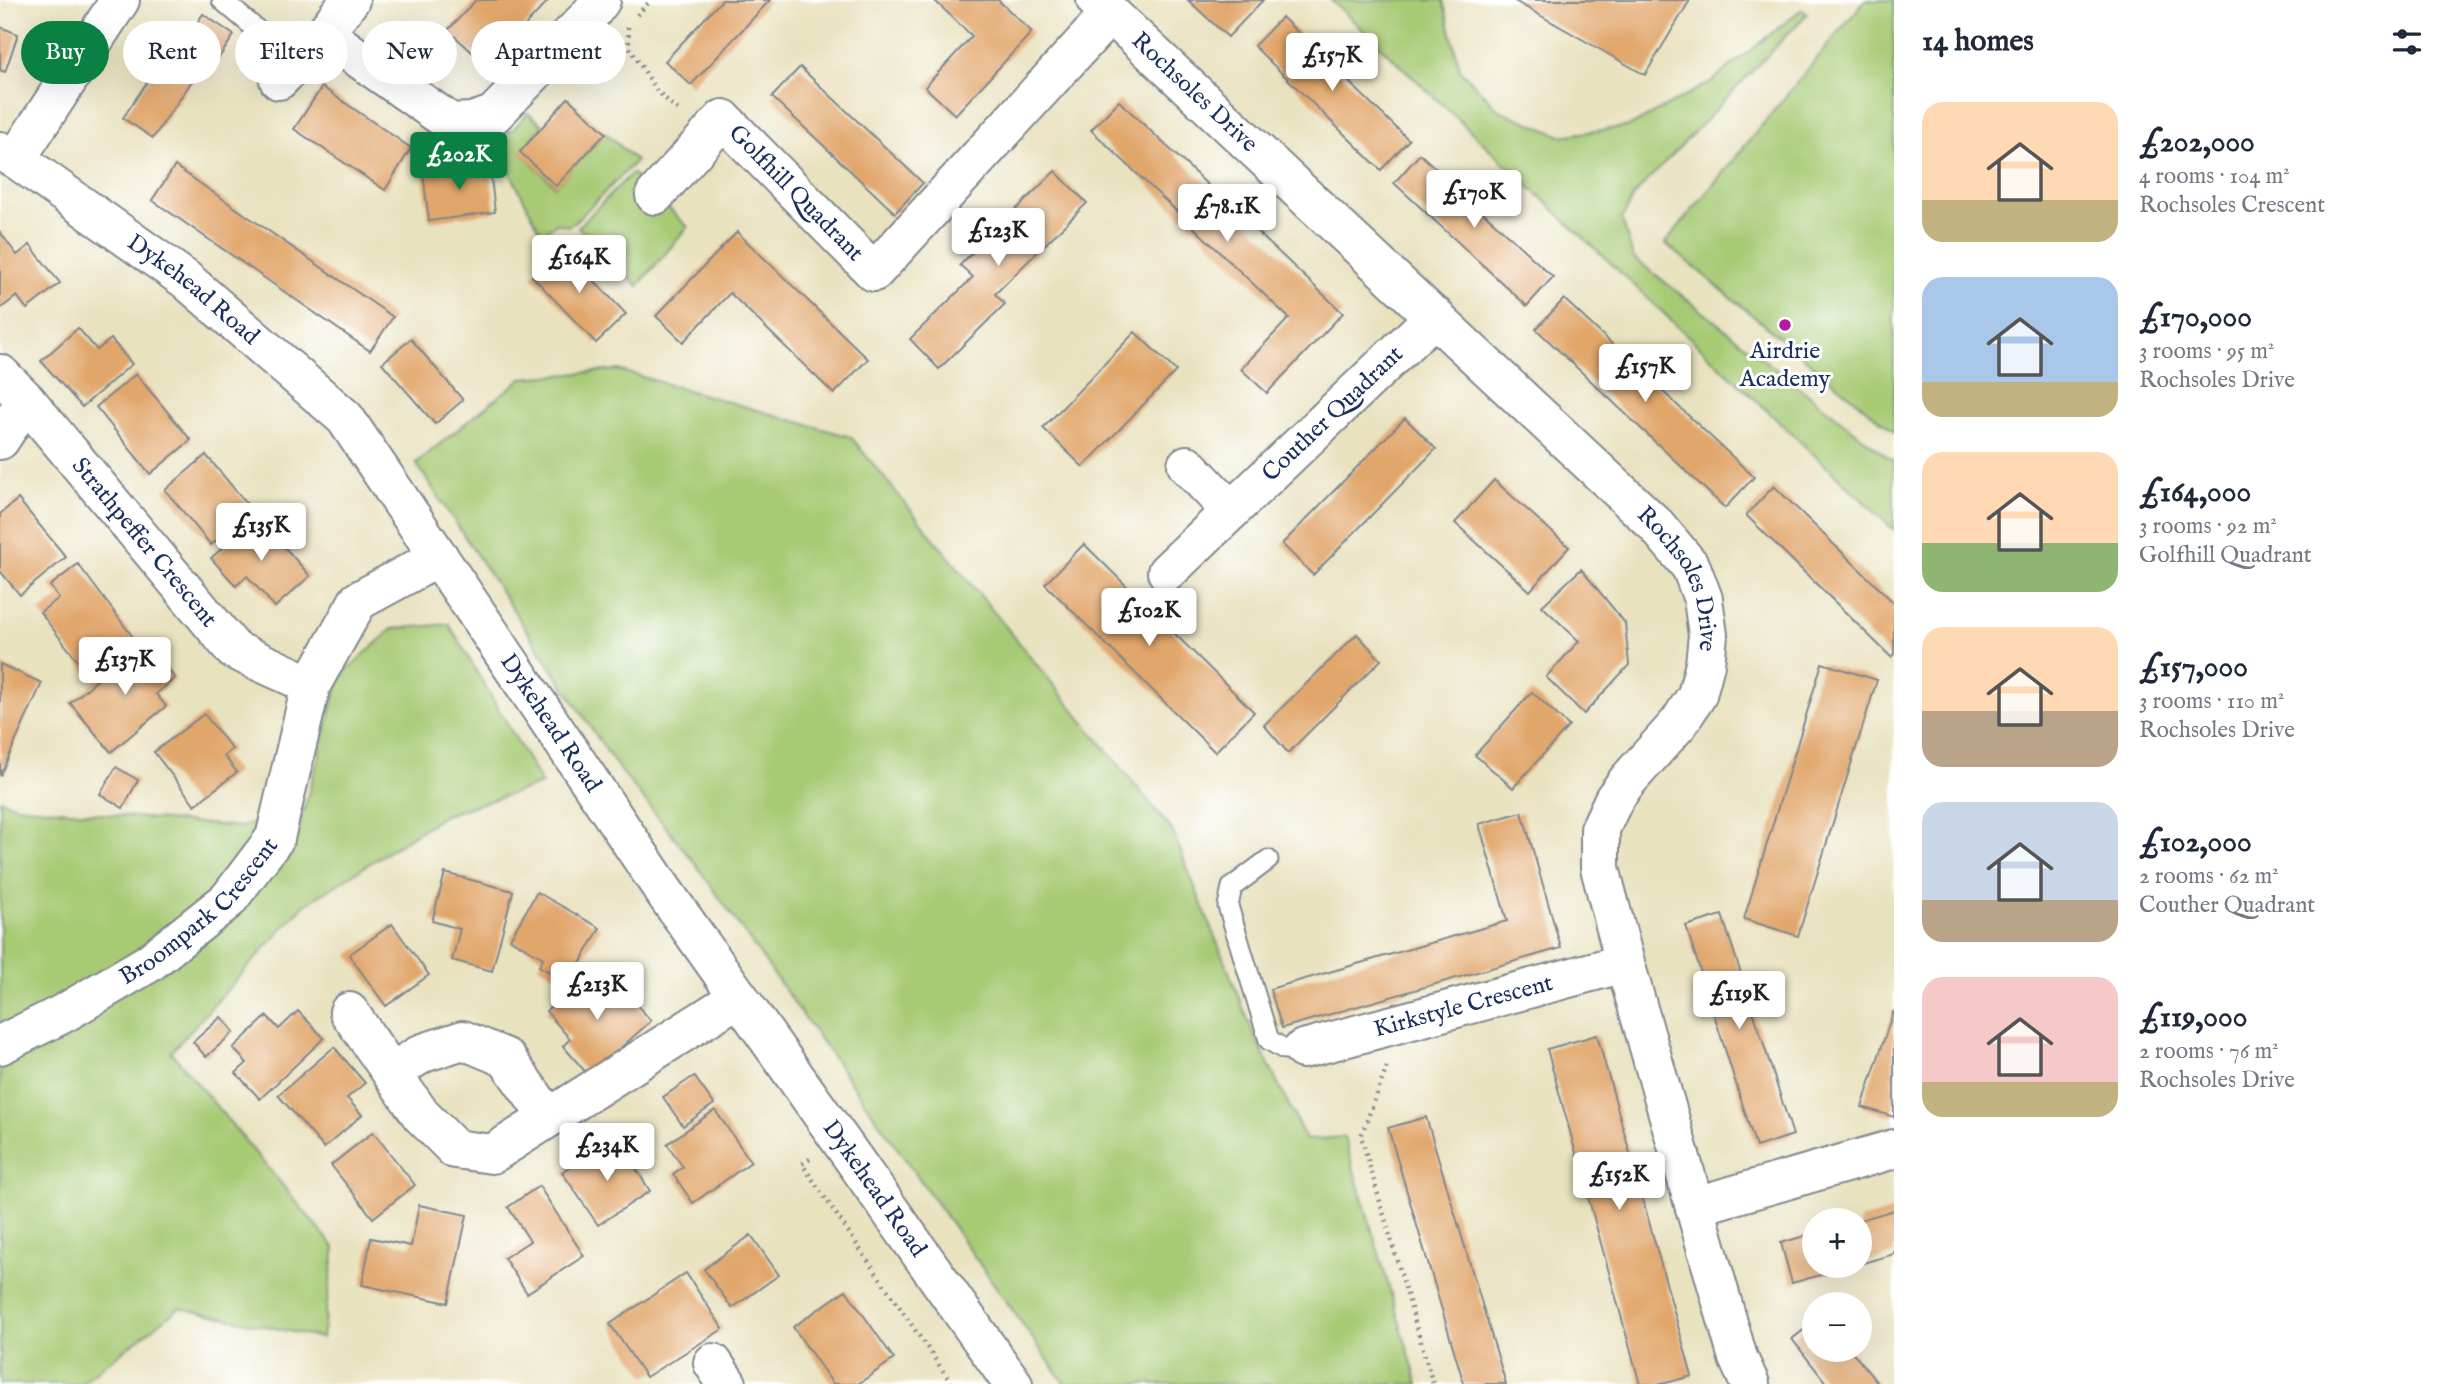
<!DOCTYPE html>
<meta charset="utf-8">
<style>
:root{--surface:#fff;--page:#f2f2f3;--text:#1f2937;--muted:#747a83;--accent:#0b8043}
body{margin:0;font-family:"IM FELL English",serif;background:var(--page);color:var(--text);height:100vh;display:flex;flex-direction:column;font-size:26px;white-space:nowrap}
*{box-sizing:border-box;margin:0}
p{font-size:23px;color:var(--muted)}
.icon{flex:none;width:38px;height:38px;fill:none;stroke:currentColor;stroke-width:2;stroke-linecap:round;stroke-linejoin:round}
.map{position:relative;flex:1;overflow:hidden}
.drawer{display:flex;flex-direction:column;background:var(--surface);width:560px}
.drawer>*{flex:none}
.hud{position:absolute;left:21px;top:21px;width:665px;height:63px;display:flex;gap:14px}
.buttons{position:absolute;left:1802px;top:1208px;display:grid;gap:14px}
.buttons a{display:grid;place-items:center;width:70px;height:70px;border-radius:50%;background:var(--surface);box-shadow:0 7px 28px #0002;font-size:35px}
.price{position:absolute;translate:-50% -60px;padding:0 16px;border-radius:7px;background:#fff;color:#222;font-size:23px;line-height:46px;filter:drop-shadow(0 2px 4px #0008)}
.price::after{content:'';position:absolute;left:50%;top:42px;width:21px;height:16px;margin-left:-10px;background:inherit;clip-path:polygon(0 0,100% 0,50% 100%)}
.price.current{background:var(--accent);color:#fff}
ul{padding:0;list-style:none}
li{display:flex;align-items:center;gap:21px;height:175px;padding:0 28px}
li span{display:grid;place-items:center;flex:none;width:196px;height:140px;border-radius:21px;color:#555}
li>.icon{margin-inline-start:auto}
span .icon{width:84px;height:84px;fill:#fffc;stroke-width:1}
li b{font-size:30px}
h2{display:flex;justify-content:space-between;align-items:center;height:84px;padding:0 28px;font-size:30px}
.pill{padding:0 24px;border-radius:32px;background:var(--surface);box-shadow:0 7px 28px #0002;font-size:24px;line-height:63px}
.pill.current{background:var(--accent);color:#fff}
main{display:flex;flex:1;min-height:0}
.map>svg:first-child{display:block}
</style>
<main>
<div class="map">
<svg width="1894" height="1384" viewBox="0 0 1894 1384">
<rect width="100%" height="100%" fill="#fff"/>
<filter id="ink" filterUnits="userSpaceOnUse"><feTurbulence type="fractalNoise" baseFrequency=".0143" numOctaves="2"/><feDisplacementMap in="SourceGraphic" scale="14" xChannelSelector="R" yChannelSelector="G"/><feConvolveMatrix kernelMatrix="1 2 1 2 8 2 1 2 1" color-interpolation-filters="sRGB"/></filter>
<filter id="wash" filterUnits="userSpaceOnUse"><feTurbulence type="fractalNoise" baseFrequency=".00686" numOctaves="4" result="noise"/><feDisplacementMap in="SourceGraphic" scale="28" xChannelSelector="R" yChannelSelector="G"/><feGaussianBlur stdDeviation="1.57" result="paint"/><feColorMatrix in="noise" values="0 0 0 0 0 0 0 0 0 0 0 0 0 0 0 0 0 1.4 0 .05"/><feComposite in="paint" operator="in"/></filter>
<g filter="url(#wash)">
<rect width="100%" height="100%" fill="#e9e2bf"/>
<g fill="#a7ca74" stroke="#617c69" stroke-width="2">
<path d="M1331,0H1443L1460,70L1499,110L1561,136L1630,126L1711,82L1802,9L1807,14L1634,195L1622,219L1633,257L1894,462V530Z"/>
<path d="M1865,0H1894V432L1665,243Z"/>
<path d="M528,113L543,125L521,152L555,186L606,133L636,161L574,223L567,226L556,223L542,235L494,141L511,131Z"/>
<path d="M632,173L688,227L638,286L578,227Z"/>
<path d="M618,370L851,437L1172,830L1255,1037L1306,1140L1344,1137L1418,1384H1065L694,862L613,761L416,463L522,378Z"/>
<path d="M449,624L542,784L445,815L302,907L171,1052L335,1248L322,1338L179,1308L80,1384H0V799L16,806L240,827L304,810L340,676L392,629Z"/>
</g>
<g id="blocks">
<g fill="#e1a66a">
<path d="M476,0H549L487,66L448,30Z"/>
<path d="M722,0H770L691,85L665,61Z"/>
<path d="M934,0H998L1032,32L955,115L925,87L972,36Z"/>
<path d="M1188,0H1263L1228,37Z"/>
<path d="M1513,0H1690L1645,75Z"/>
<path d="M203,14L234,35L206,77L198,72L153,138L123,118L171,46L178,51Z"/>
<path d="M1282,17L1409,140L1381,170L1254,46Z"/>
<path d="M0,27L18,34L5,72L0,70Z"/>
<path d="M800,67L923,183L895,213L772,97Z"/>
<path d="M322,87L411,148L385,190L294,129Z"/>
<path d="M568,98L606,133L556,186L520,152Z"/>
<path d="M1119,101L1343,313L1267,393L1241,369L1289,318L1091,130Z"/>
<path d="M1420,154L1553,277L1527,306L1394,183Z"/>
<path d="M489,161L495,212L429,221L423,173Z"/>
<path d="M175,166L393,317L370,351L152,200Z"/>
<path d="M1055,171L1087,203L995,294L1005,304L939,369L910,339L973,277L960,265Z"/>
<path d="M0,232L17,255L30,245L60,283L27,309L17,296L0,309Z"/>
<path d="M737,232L868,359L834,394L730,293L683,342L656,316Z"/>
<path d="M562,247L626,314L596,343L532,276Z"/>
<path d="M1564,299L1754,477L1725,508L1536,329Z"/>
<path d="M78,328L97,350L111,339L132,364L82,407L41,361Z"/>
<path d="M1135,332L1176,371L1083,467L1043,428Z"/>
<path d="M411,339L463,400L435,424L382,363Z"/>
<path d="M136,374L191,440L150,474L96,407Z"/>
<path d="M1405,418L1436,449L1313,575L1282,544Z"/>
<path d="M206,455L252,510L211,545L165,490Z"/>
<path d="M1494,480L1569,547L1530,591L1455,523Z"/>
<path d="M1774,486L1894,603V654L1891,657L1746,515Z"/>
<path d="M18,499L66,557L20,595L0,571V514Z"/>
<path d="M258,517L310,576L275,607L247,576L236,586L211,558Z"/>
<path d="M1084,544L1254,712L1215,752L1045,584Z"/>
<path d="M78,564L136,641L90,677L40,612L59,598L50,586Z"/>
<path d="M1581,569L1625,623L1629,665L1584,714L1546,677L1579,641L1542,606Z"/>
<path d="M1357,634L1381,660L1288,753L1264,725Z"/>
<path d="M145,640L175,678L156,694L166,706L111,752L70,703Z"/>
<path d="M1822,663L1877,680L1798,936L1744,919Z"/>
<path d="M0,664L42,683L0,776Z"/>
<path d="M1532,692L1569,726L1513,788L1475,755Z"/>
<path d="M204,714L232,749L224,756L237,772L195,805L154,752Z"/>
<path d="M116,767L138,780L123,808L100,794Z"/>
<path d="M1522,812L1561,948L1282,1028L1270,989L1507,921L1479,824Z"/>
<path d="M445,873L513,891L492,971L452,960L460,929L432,921Z"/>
<path d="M537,892L600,928L569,983L539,966L543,958L510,939Z"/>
<path d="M1722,915L1793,1135L1756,1147L1686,926Z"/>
<path d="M392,924L429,975L386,1006L349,955Z"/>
<path d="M611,975L651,1021L589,1076L563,1046L570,1039L546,1011L579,982L589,994Z"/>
<path d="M298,1011L324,1038L260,1099L236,1073L247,1063L233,1048L267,1016L279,1029Z"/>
<path d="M1893,1012L1894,1013V1117L1862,1107Z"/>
<path d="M221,1017L234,1032L206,1057L193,1042Z"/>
<path d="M1597,1035L1692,1376L1662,1384H1640L1547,1049Z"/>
<path d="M334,1047L365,1083L347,1098L362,1115L324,1148L278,1095Z"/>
<path d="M694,1076L714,1104L683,1126L663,1097Z"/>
<path d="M715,1110L751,1162L693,1203L673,1174L683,1167L667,1144Z"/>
<path d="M1426,1117L1506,1384H1464L1388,1128Z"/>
<path d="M373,1132L415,1185L373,1218L331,1165Z"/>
<path d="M620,1143L650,1191L598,1225L562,1172L588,1155L592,1162Z"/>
<path d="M539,1186L584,1256L527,1293L504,1258L530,1241L508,1207Z"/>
<path d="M419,1205L467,1215L448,1303L362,1285L371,1238L411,1246Z"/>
<path d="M1894,1210V1254L1860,1264V1220Z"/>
<path d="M1815,1233V1265L1853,1266L1792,1283L1781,1243Z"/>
<path d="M751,1235L779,1275L732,1308L704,1269Z"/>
<path d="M686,1273L723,1329L646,1377L610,1324Z"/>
<path d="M846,1290L894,1359L858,1384H833L793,1327Z"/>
<path d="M1815,1321V1349H1850L1878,1384H1827L1792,1339Z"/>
</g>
</g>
</g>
<g filter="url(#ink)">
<use href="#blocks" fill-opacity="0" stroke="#82888e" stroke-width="2"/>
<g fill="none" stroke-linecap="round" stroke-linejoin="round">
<defs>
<g id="service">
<path d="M222,0L270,41"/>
<path d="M1268,860L1232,887L1228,906L1269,1040L1284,1049H1303"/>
</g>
<g id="minor">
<path d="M350,0L324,34L451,123L472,122L493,115L589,16L601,0"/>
<path id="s1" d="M1096,0L1656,525L1691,567L1703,599L1708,635L1705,664L1697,695L1679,723L1628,780L1614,799L1600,829V868L1625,963L1738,1358L1750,1384"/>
<path d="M279,80L324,34"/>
<path d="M16,159L120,0"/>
<path id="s2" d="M655,195L723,119L874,272L1110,14"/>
<path id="s3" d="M0,374L26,400L234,650L311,685"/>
<path d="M0,440L26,400"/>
<path d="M1187,465L1231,511"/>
<path id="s4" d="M1167,572L1435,316"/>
<path d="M349,1012L421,1115L455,1149L492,1154L739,997"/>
<path id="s5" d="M0,1045L66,1012L149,963L228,900L275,838L311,685L358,601L439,557"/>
<path id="s6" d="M1303,1049L1625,963"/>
<path d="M392,1072L423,1053L463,1040L506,1058L548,1117"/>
<path d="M1696,1206L1894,1149"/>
<path d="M713,1363L727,1384"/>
</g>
<g id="tertiary">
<path id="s7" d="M0,151L16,159L185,279L345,418L665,893L1013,1384"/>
</g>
</defs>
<use href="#service" stroke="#82888e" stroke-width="23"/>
<use href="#minor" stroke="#82888e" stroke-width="42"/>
<use href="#tertiary" stroke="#82888e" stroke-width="42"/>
<g stroke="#82888e" stroke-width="4.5" stroke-dasharray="2 5" stroke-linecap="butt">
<path d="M637,15L651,0"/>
<path d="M628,27L629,47L657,91L680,112"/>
<path d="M1387,1067L1361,1136L1433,1384"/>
<path d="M810,1159L802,1164L952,1384"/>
</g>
<use href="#service" stroke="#fff" stroke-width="19"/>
<use href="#minor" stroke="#fff" stroke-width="38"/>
<use href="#tertiary" stroke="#fff" stroke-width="38"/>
</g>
</g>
<circle fill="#b5179e" stroke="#fff" stroke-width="2.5" cx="1785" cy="325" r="7"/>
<g text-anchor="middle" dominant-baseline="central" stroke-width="6" stroke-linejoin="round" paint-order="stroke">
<g font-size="24" fill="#1b2f5e" stroke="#fff">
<text stroke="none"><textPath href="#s1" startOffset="135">Rochsoles Drive</textPath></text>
<text stroke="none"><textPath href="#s2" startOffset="206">Golfhill Quadrant</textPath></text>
<text stroke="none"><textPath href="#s7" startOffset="238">Dykehead Road</textPath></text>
<text stroke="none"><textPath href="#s4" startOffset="229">Couther Quadrant</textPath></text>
<text stroke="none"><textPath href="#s3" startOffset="222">Strathpeffer Crescent</textPath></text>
<text stroke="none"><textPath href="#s1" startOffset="828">Rochsoles Drive</textPath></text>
<text stroke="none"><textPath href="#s7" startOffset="805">Dykehead Road</textPath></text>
<text stroke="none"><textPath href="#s5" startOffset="242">Broompark Crescent</textPath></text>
<text stroke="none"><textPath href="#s6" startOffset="166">Kirkstyle Crescent</textPath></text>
<text stroke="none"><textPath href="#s7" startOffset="1372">Dykehead Road</textPath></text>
</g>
<g font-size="24" fill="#1b2f5e" stroke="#fff">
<text x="1785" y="351">Airdrie<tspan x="1785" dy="28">Academy</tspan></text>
</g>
</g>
</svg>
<div class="buttons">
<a>+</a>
<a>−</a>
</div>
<b class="price" style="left:1332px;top:93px">£157K</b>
<b class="price current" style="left:459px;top:192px">£202K</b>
<b class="price" style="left:1474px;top:230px">£170K</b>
<b class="price" style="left:1227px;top:244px">£78.1K</b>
<b class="price" style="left:998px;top:268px">£123K</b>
<b class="price" style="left:579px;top:295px">£164K</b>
<b class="price" style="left:1645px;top:404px">£157K</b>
<b class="price" style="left:261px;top:563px">£135K</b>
<b class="price" style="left:1149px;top:648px">£102K</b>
<b class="price" style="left:125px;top:697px">£137K</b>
<b class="price" style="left:597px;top:1022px">£213K</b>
<b class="price" style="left:1739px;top:1031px">£119K</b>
<b class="price" style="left:607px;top:1183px">£234K</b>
<b class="price" style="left:1619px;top:1212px">£152K</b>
<div class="hud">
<a class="pill current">Buy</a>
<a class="pill">Rent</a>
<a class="pill">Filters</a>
<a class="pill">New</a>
<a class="pill">Apartment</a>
</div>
</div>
<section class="drawer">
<h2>14 homes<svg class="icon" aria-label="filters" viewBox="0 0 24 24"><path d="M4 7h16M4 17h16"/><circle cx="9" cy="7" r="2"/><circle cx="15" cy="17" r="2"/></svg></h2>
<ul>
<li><span style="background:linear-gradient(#ffd9b3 70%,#c2b280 0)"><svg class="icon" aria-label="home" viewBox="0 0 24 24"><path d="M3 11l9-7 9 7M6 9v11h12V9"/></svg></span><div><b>£202,000</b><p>4 rooms · 104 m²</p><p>Rochsoles Crescent</p></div></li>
<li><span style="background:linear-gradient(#a9c7e8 75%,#c2b280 0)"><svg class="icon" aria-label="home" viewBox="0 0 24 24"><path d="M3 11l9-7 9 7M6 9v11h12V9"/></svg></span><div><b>£170,000</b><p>3 rooms · 95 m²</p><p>Rochsoles Drive</p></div></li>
<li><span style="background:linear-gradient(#ffd9b3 65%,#8fb573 0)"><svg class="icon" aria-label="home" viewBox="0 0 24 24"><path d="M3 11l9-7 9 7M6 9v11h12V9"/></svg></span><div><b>£164,000</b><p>3 rooms · 92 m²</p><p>Golfhill Quadrant</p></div></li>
<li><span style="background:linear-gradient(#ffd9b3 60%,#b9a48a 0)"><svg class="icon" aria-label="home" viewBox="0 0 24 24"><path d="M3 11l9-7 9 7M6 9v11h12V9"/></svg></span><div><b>£157,000</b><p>3 rooms · 110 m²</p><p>Rochsoles Drive</p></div></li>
<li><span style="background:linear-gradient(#c9d6e8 70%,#b9a48a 0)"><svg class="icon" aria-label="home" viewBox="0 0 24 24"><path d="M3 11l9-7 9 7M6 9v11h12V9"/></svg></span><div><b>£102,000</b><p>2 rooms · 62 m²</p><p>Couther Quadrant</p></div></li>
<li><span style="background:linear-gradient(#f6c9c9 75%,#c2b280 0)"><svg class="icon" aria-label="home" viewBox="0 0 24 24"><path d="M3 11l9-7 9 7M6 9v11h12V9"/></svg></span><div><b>£119,000</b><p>2 rooms · 76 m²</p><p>Rochsoles Drive</p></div></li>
</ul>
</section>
</main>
